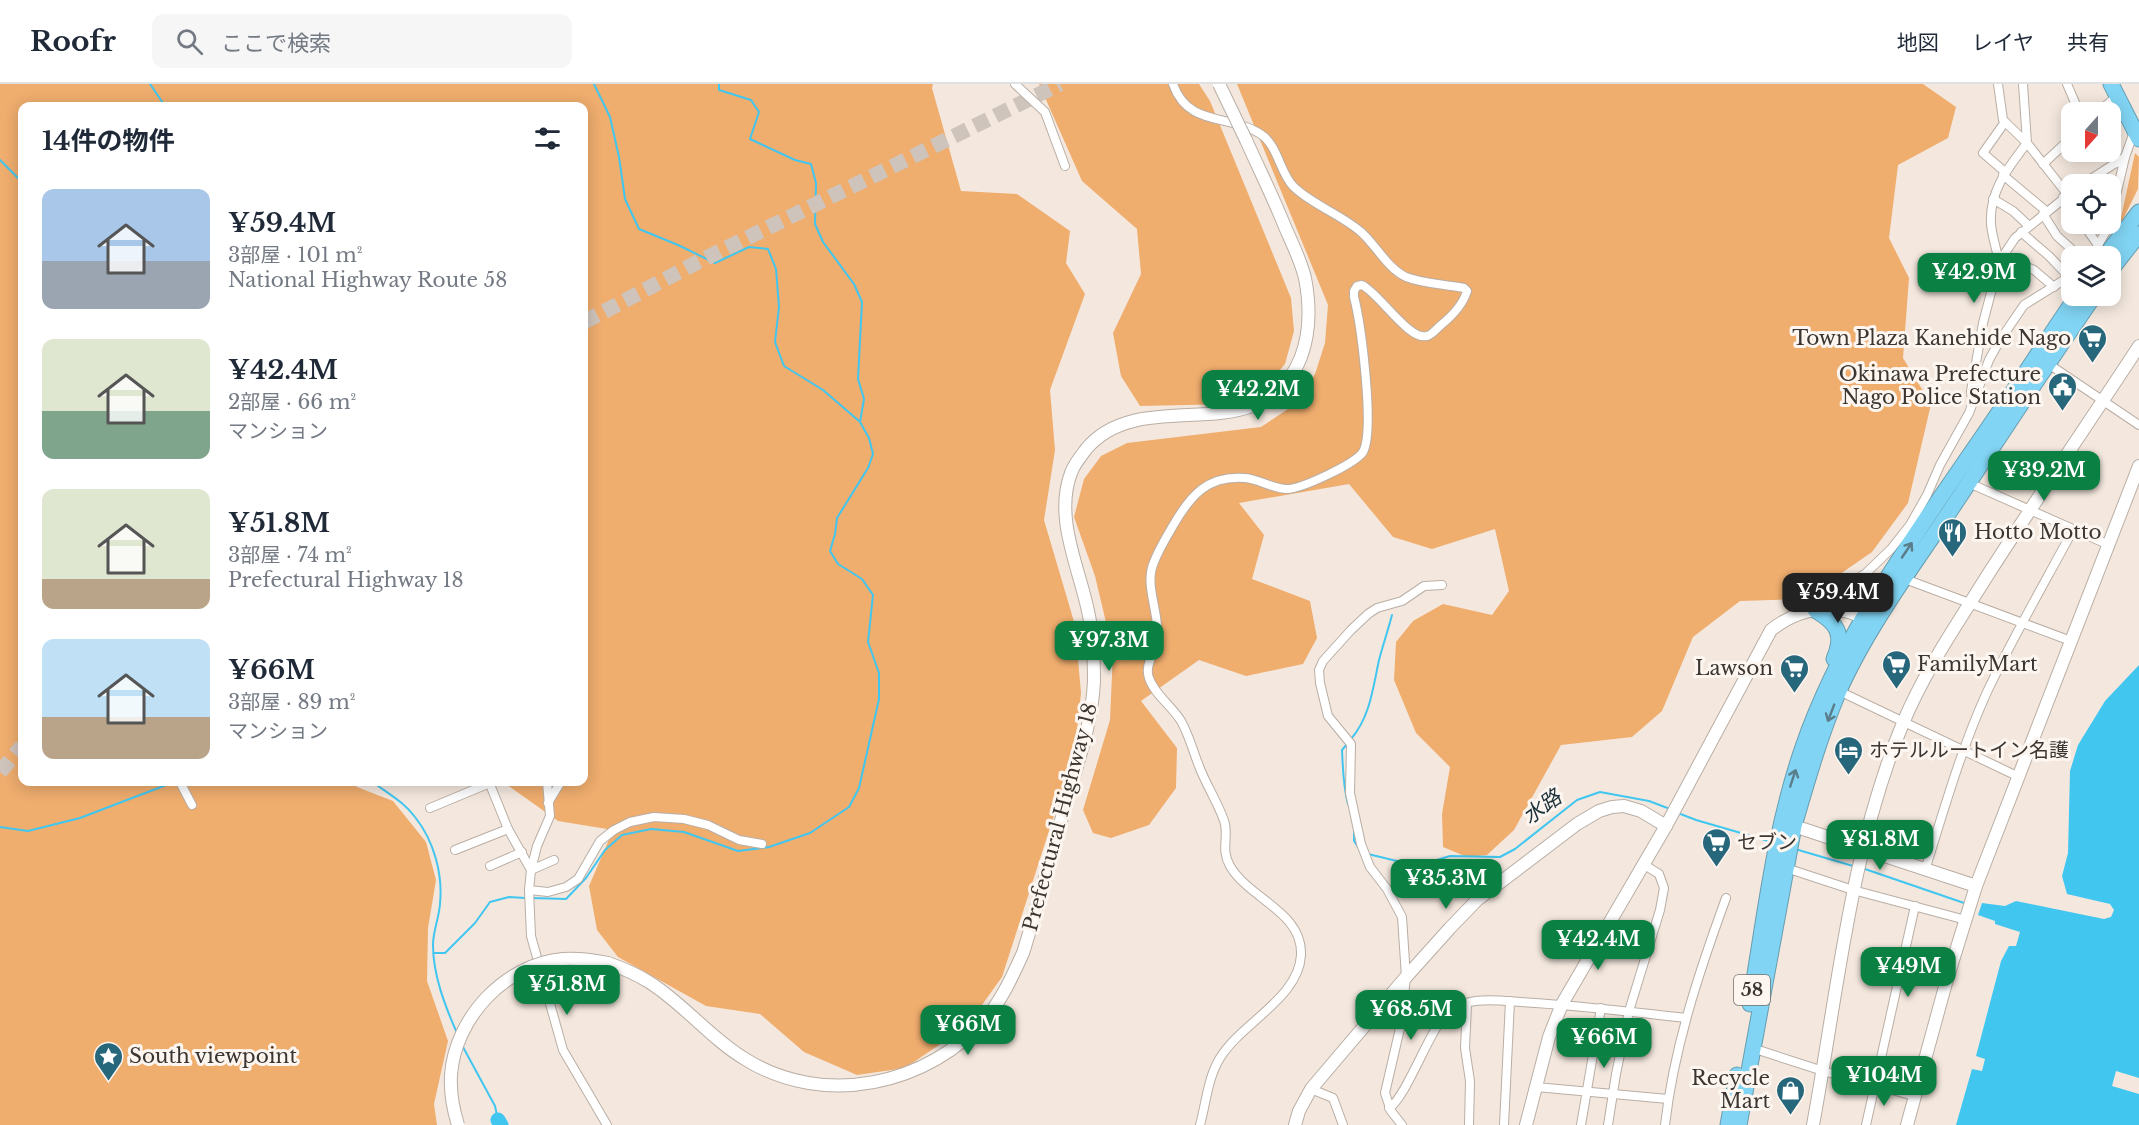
<!DOCTYPE html>
<html lang="ja">
<meta charset="utf-8">
<style>
:root{--surface:#fff;--page:#f6f6f7;--text:#1f2937;--muted:#747a83;--line:#e0e1e3;--accent:#0b8043}
body{margin:0;font-family:"Libre Baskerville","Noto Sans JP",serif;background:var(--page);color:var(--text);height:100vh;display:flex;flex-direction:column;font-size:22px;white-space:nowrap}
*{box-sizing:border-box;margin:0}
p{font-size:20px;color:var(--muted)}
.icon{flex:none;width:33px;height:33px;fill:none;stroke:currentColor;stroke-width:2;stroke-linecap:round;stroke-linejoin:round}
.map{position:relative;flex:1;overflow:hidden}
.panel{position:absolute;left:18px;top:18px;width:570px;height:684px;display:flex;flex-direction:column;background:var(--surface);border-radius:12px;box-shadow:0 3px 15px #0003}
.panel>*{flex:none}
.needle{width:39px;rotate:201deg}
.tools{position:absolute;left:2061px;top:18px;display:grid;gap:12px}
.tools a{display:grid;place-items:center;width:60px;height:60px;border-radius:12px;background:var(--surface);box-shadow:0 3px 15px #0003;font-size:30px}
.price{position:absolute;translate:-50% -51px;padding:0 14px;border-radius:12px;background:var(--accent);color:#fff;font-size:20px;line-height:39px;filter:drop-shadow(0 2px 3px #0008)}
.price::after{content:'';position:absolute;left:50%;top:36px;width:18px;height:14px;margin-left:-9px;background:inherit;clip-path:polygon(0 0,100% 0,50% 100%)}
.price.on{background:#222;color:#fff}
ul{padding:0;list-style:none}
li{display:flex;align-items:center;gap:18px;height:150px;padding:0 24px}
li span{display:grid;place-items:center;flex:none;width:168px;height:120px;border-radius:12px;color:#555}
li>.icon{margin-inline-start:auto}
span .icon{width:72px;height:72px;fill:#fffc;stroke-width:1}
li b{font-size:26px}
h2{display:flex;justify-content:space-between;align-items:center;height:72px;padding:0 24px;font-size:26px}
header{display:flex;align-items:center;gap:36px;box-sizing:border-box;height:84px;padding:0 30px;background:var(--surface);border-bottom:2px solid var(--line)}
header strong{font-size:28px}
nav{display:flex;gap:33px;margin-inline-start:auto;font-size:21px}
.search{width:420px;height:54px;background:var(--page);display:flex;align-items:center;gap:15px;box-sizing:border-box;padding:0 21px;border-radius:12px;color:var(--muted);font-size:22px}
.map>svg:first-child{display:block}
</style>
<header>
<strong>Roofr</strong>
<div class="search"><svg class="icon" aria-label="search" viewBox="0 0 24 24"><circle cx="10" cy="10" r="6"/><path d="M15 15l6 6"/></svg>ここで検索</div>
<nav><a>地図</a><a>レイヤ</a><a>共有</a></nav>
</header>
<div class="map">
<svg width="2139" height="1041" viewBox="0 0 2139 1041">
<rect width="100%" height="100%" fill="#f4e8de"/>
<g fill="#efad6e">
<path d="M0,0H933L932,4L961,107L1017,110L1070,147L1066,179L1085,210L1050,306L1055,366L1044,436L1075,541L1081,609L1075,666L1002,893L967,942L905,984L857,991L804,968L760,930L706,922L618,873L597,846L589,802L613,746L558,737L503,698H584V22H22V698H353L357,703L393,717L426,758L436,796L428,844L427,897L448,957L434,1020L437,1041H0Z"/>
<path d="M1039,0H1199L1210,17L1291,214L1294,247L1285,280L1263,306L1233,320L1140,322L1121,292L1113,249L1141,190L1137,145L1082,97Z"/>
<path d="M1237,0H1923L1956,23L1948,54L1898,81L1889,154L1909,194L1903,274L1931,320L1908,419L1872,468L1804,515L1740,517L1693,553L1662,627L1632,653L1561,661L1514,746L1487,771L1467,773L1443,763L1442,730L1450,683L1416,649L1394,596L1396,558L1413,537L1443,520L1492,531L1509,507L1495,445L1432,465L1393,453L1349,400L1239,419L1264,451L1252,495L1310,517L1317,554L1303,580L1246,592L1199,576L1141,617L1177,664L1176,704L1149,741L1111,754L1093,749L1083,726L1110,636L1113,568L1095,492L1074,433L1084,395L1101,372L1127,359L1261,343L1294,321L1315,290L1325,259L1328,221Z"/>
<path d="M2135,69L2139,73L2138,105L2119,143Z"/>
</g>
<path fill="#41c6f0" d="M2139,581V1041H1956L1972,985L1982,987L1985,975L1976,972L2001,877L2009,862H2016L2020,848L1995,840V837L1978,831L1982,819L2005,822L2016,817L2104,835L2111,833L2114,826L2110,820L2067,810L2062,792L2068,769L2070,687L2078,661L2105,617Z"/>
<path fill="#f4e8de" d="M2116,987L2139,994V1010L2112,1002Z"/>
<g fill="none" stroke-linecap="round" stroke-linejoin="round">
<g stroke="#41c6f0" stroke-width="2">
<path d="M150,0L165,22"/>
<path d="M594,0L610,33L619,73L625,115L639,145L678,161L715,179L749,163L768,165L776,185L779,223L775,258L784,282L823,306L859,337"/>
<path d="M0,76L22,98"/>
<path d="M1351,655C1370,633 1373,604 1379,576C1383,561 1388,546 1392,531"/>
<path d="M1347,660L1342,666C1343,685 1343,702 1348,720"/>
<path d="M373,698C388,710 403,717 415,733C434,757 443,790 440,820C439,834 433,847 433,861C433,891 445,922 457,949"/>
<path d="M1678,729L1696,736L1772,758"/>
<path d="M0,743L28,747L80,734L174,698"/>
<path d="M1354,743V757L1358,763"/>
<path d="M1795,765L1853,782"/>
<path d="M1368,770L1405,779H1427L1450,772L1500,773L1515,765L1577,716L1600,708L1649,717L1670,725"/>
<path d="M1862,784L1967,820"/>
<path d="M531,814L566,815L586,794L605,766L622,751L651,745L684,748L738,767L769,763L810,749L849,723L859,704L879,615V589L868,558L873,511L862,495L838,480L830,467L835,450L837,434L868,384L873,370L869,354L860,338L864,315L858,295L862,218L854,200L823,158L815,140L816,99L811,80L795,76L750,55L759,28L751,16L719,6V0"/>
<path d="M434,869H445L475,839L490,818L509,813L525,814"/>
<path d="M463,963L495,1022L498,1036"/>
</g>
<path stroke="#41c6f0" stroke-width="15" d="M498,1036L501,1041"/>
<g stroke="#cfc4bc" stroke-width="15" stroke-dasharray="15 8" stroke-linecap="butt">
<path d="M584,238L696,179L1060,0"/>
<path d="M0,688L22,662"/>
</g>
<defs>
<g id="street">
<path d="M1015,0L1045,28L1065,82"/>
<path d="M1173,0C1188,43 1228,30 1259,49C1278,60 1279,87 1293,102C1309,119 1342,131 1361,148C1376,161 1387,184 1406,193C1424,200 1445,200 1464,204L1467,207C1463,221 1452,232 1441,241C1437,244 1432,251 1427,252C1409,257 1379,209 1362,201L1357,202L1354,207V213C1361,240 1375,346 1363,368C1355,380 1301,405 1287,405C1273,405 1259,395 1245,394C1208,391 1191,411 1174,440C1167,452 1159,465 1154,478C1145,498 1156,521 1157,542C1157,548 1157,556 1155,563C1152,573 1145,583 1149,594C1154,610 1172,622 1181,637C1189,651 1193,667 1199,682C1205,699 1221,724 1225,740C1228,756 1221,766 1230,782C1249,815 1303,828 1301,871C1299,914 1241,939 1220,974C1208,993 1206,1019 1200,1041"/>
<path d="M1998,0L2003,36L2027,59L2067,110"/>
<path d="M2067,0L2079,28"/>
<path d="M2098,28L2117,12"/>
<path d="M2108,68L2117,79"/>
<path d="M2043,80L2072,53"/>
<path d="M2005,88L1983,69L2005,38"/>
<path d="M2003,91L2046,127"/>
<path d="M2083,100L2125,73"/>
<path d="M2063,113L2072,124"/>
<path d="M1993,115L2013,127L2029,142"/>
<path d="M2043,130L2057,152L2079,172"/>
<path d="M2110,137L2125,73L2134,48"/>
<path d="M2083,140L2098,161"/>
<path d="M2021,148L2049,172L2069,193"/>
<path d="M2092,172L2110,140"/>
<path d="M2002,173L2034,186L2054,203"/>
<path d="M1999,178C1997,166 1992,153 1991,140C1989,107 2008,84 2027,59L2023,0"/>
<path d="M2047,279L2139,341"/>
<path d="M1972,316L1971,307L1983,239L1999,178L2015,154L2072,108"/>
<path d="M1969,399L2109,461"/>
<path d="M1905,495L2071,557"/>
<path d="M1802,528L1817,514L1837,507L1865,490L1891,465L1910,441L1927,411L1940,381L1969,329L1989,276L2000,256L2024,221L2072,191"/>
<path d="M1839,607L2019,693"/>
<path d="M180,698L192,721"/>
<path d="M489,698L508,745L531,786L529,806L531,852L563,966L607,1041"/>
<path d="M548,719L560,699"/>
<path d="M430,724L490,699"/>
<path d="M455,766L508,745"/>
<path d="M490,782L522,768"/>
<path d="M1786,784L1853,806L1966,836"/>
<path d="M531,786L537,762L550,732L547,698"/>
<path d="M531,786L554,776"/>
<path d="M1925,786C1944,726 1961,665 1987,608C2013,553 2044,500 2073,446"/>
<path d="M529,806L548,808L566,803L578,795L600,757L614,746L630,738L654,733L684,735L708,741L739,756L762,760"/>
<path d="M1467,920L1465,964L1470,997L1469,1041"/>
<path d="M1752,964L1823,987L1914,1012"/>
<path d="M1536,1003L1668,1015"/>
<path d="M1311,1005L1333,1014L1343,1041"/>
<path d="M1389,1024C1404,1016 1428,952 1443,933C1449,925 1461,921 1470,918C1483,914 1507,917 1521,918C1576,921 1631,928 1686,934"/>
<path d="M1402,1041L1391,1027L1385,1009L1401,940L1406,893L1402,833L1387,805L1370,783L1361,760L1350,709L1351,660L1328,632L1320,599L1319,586L1323,577L1351,546L1368,530L1377,524L1402,517L1424,502L1442,501"/>
<path d="M1504,1041L1510,917"/>
<path d="M1581,1041L1601,924"/>
<path d="M1608,1041L1616,990L1629,927L1660,826L1664,804L1659,790L1643,780"/>
<path d="M1665,1041C1674,963 1699,888 1726,814"/>
<path d="M1866,1041L1915,822"/>
</g>
<g id="secondary">
<path d="M1794,742L1976,802"/>
<path d="M608,879C622,884 636,890 649,898C684,920 710,954 745,975C823,1024 929,1002 988,932C1003,913 1013,891 1023,869C1037,824 1049,778 1062,733C1074,688 1092,644 1094,597C1094,574 1093,549 1088,527C1079,483 1054,434 1071,389C1074,380 1081,372 1087,364C1144,298 1262,371 1301,273C1310,249 1310,220 1305,194C1301,177 1292,159 1285,143C1273,113 1259,85 1246,56"/>
<path d="M1295,1041L1299,1027L1311,1005L1406,893L1450,844L1477,816L1577,740L1599,727L1612,723L1624,722L1641,727L1666,742"/>
<path d="M1526,1041L1549,953L1562,920L1666,742L1771,546C1802,522 1835,518 1870,537"/>
<path d="M1813,1041C1838,906 1850,767 1903,639C1925,586 1959,537 1989,489C2038,413 2089,338 2139,262"/>
<path d="M1907,1041L1946,899L1976,802L2139,382"/>
</g>
<g id="highway">
<path d="M2111,0L2139,55"/>
<path d="M2105,172L2139,128"/>
<path d="M2110,187L2139,150"/>
<path d="M1815,526C1837,539 1845,550 1834,575"/>
<path d="M1750,920C1765,834 1774,746 1803,663C1843,547 1920,444 1989,343C2019,300 2047,255 2077,212"/>
<path d="M1728,1041L1737,991"/>
<path d="M1739,1041L1794,742C1807,697 1820,652 1838,609C1865,547 1912,483 1950,427C1998,355 2045,283 2094,212"/>
</g>
</defs>
<use href="#street" stroke="#b9aea5" stroke-width="10"/>
<use href="#secondary" stroke="#b9aea5" stroke-width="14"/>
<use href="#highway" stroke="#689daf" stroke-width="17"/>
<use href="#street" stroke="#fff" stroke-width="8"/>
<use href="#secondary" stroke="#fff" stroke-width="12"/>
<use href="#highway" stroke="#81d4f3" stroke-width="15"/>
<defs>
<g id="secondary-bridge">
<path d="M1219,0L1246,56"/>
<path d="M458,1041C453,1025 450,1008 451,991C455,934 505,880 563,875C578,874 593,876 608,879"/>
</g>
</defs>
<use href="#secondary-bridge" stroke="#b9aea5" stroke-width="14" stroke-linecap="butt"/>
<use href="#secondary-bridge" stroke="#fff" stroke-width="12"/>
</g>
<defs><path id="oneway-shaft" d="M-6 0H5M1.5-3L5.5 0L1.5 3" fill="none" stroke-width="1.6" stroke-linecap="round" stroke-linejoin="round" transform="scale(1.5)"/></defs>
<g stroke="#5a7d89">
<use href="#oneway-shaft" transform="translate(1907 466) rotate(-56)"/>
<use href="#oneway-shaft" transform="translate(1831 629) rotate(111)"/>
<use href="#oneway-shaft" transform="translate(1793 694) rotate(-72)"/>
</g>
<defs>
<symbol id="supermarket-pin" viewBox="-11 -11 22 30"><path d="M0 17L-7.5 6A9.5 9.5 0 1 1 7.5 6Z" fill="#27677c" stroke="#fdf6f0"/><path d="M-6-5.5h2.5l.6 2H6L4.5 2H-2.5L-4.4-4H-6ZM-1.5 3.2a1.3 1.3 0 1 0 .1 0ZM3 3.2a1.3 1.3 0 1 0 .1 0Z" fill="#fff"/></symbol>
<symbol id="civic-pin" viewBox="-11 -11 22 30"><path d="M0 17L-7.5 6A9.5 9.5 0 1 1 7.5 6Z" fill="#27677c" stroke="#fdf6f0"/><path d="M-.6-6.5H3V-4.5H.6V-3L4-1V1h2V6H-6V1h2V-1L-.6-3ZM-1.2 2.5V6h2.4V2.5Z" fill="#fff"/></symbol>
<symbol id="restaurant-pin" viewBox="-11 -11 22 30"><path d="M0 17L-7.5 6A9.5 9.5 0 1 1 7.5 6Z" fill="#27677c" stroke="#fdf6f0"/><path d="M-5-6h1v4h1v-4h1v4h1v-4h1v5L-1.5 .5V6h-2V.5L-5-1ZM5-6V6H3V1.5H1.5Q1.5-4 5-6Z" fill="#fff"/></symbol>
<symbol id="hotel-pin" viewBox="-11 -11 22 30"><path d="M0 17L-7.5 6A9.5 9.5 0 1 1 7.5 6Z" fill="#27677c" stroke="#fdf6f0"/><path d="M-6-4.5h1.5V1H6V5H4.5V3h-9V5H-6ZM-4 0a1.8 1.8 0 1 1 3.6 0ZM.5 0V-2.5h3Q6-2.5 6 0Z" fill="#fff"/></symbol>
<symbol id="sight-pin" viewBox="-11 -11 22 30"><path d="M0 17L-7.5 6A9.5 9.5 0 1 1 7.5 6Z" fill="#27677c" stroke="#fdf6f0"/><path d="M0-6L1.8-2.2L6-1.7L2.9 1.2L3.7 5.4L0 3.3L-3.7 5.4L-2.9 1.2L-6-1.7L-1.8-2.2Z" fill="#fff"/></symbol>
<symbol id="shop-pin" viewBox="-11 -11 22 30"><path d="M0 17L-7.5 6A9.5 9.5 0 1 1 7.5 6Z" fill="#27677c" stroke="#fdf6f0"/><path d="M-5-2.5h2.3a2.7 3.5 0 0 1 5.4 0H5L5.5 6h-11ZM-1.5-2.5h3a1.5 2.3 0 0 0-3 0Z" fill="#fff"/></symbol>
</defs>
<g fill-rule="evenodd">
<use href="#supermarket-pin" x="2076" y="238" width="33" height="45"/>
<use href="#civic-pin" x="2046" y="286" width="33" height="45"/>
<use href="#restaurant-pin" x="1936" y="432" width="33" height="45"/>
<use href="#supermarket-pin" x="1880" y="564" width="33" height="45"/>
<use href="#supermarket-pin" x="1778" y="568" width="33" height="45"/>
<use href="#hotel-pin" x="1832" y="650" width="33" height="45"/>
<use href="#supermarket-pin" x="1700" y="742" width="33" height="45"/>
<use href="#sight-pin" x="92" y="956" width="33" height="45"/>
<use href="#shop-pin" x="1774" y="990" width="33" height="45"/>
</g>
<g text-anchor="middle" dominant-baseline="central" stroke-width="6" stroke-linejoin="round" paint-order="stroke">
<rect fill="#fdf6f0" stroke="#75706b" stroke-width="1.5" x="1734" y="891" width="36" height="30" rx="4.5"/>
<g font-size="18" font-weight="bold" fill="#3b3632">
<text x="1752" y="906">58</text>
</g>
<g font-size="20" fill="#3b3632" stroke="#fdf6f0" text-anchor="start">
<text x="2071" y="254" text-anchor="end">Town Plaza Kanehide Nago</text>
<text x="2041" y="290" text-anchor="end">Okinawa Prefecture<tspan x="2041" dy="23">Nago Police Station</tspan></text>
<text x="1974" y="448">Hotto Motto</text>
<text x="1917" y="580">FamilyMart</text>
<text x="1773" y="584" text-anchor="end">Lawson</text>
<text x="1869" y="666">ホテルルートイン名護</text>
<text x="1737" y="758">セブン</text>
<text x="129" y="972">South viewpoint</text>
<text x="1770" y="994" text-anchor="end">Recycle<tspan x="1770" dy="23">Mart</tspan></text>
</g>
<g font-size="20" fill="#3b3632" stroke="#fdf6f0">
<text transform="translate(1060 733) rotate(-75)">Prefectural Highway 18</text>
</g>
<g font-size="21" font-style="italic" fill="#1b3139" stroke="#fdf6f0">
<text transform="translate(1542 723) rotate(-36)">水路</text>
</g>
</g>
</svg>
<div class="tools">
<a><svg class="needle" viewBox="-14 -14 28 28"><path d="M0-13l5 13h-10z" fill="#e53935"/><path d="M0 13l5-13h-10z" fill="#747a83"/></svg></a>
<a><svg class="icon" aria-label="locate" viewBox="0 0 24 24"><circle cx="12" cy="12" r="6"/><path d="M12 2v4M12 18v4M2 12h4M18 12h4"/></svg></a>
<a><svg class="icon" aria-label="layers" viewBox="0 0 24 24"><path d="M12 4l9 5-9 5-9-5zM3 14l9 5 9-5"/></svg></a>
</div>
<b class="price" style="left:1974px;top:220px">¥42.9M</b>
<b class="price" style="left:1258px;top:337px">¥42.2M</b>
<b class="price" style="left:2044px;top:418px">¥39.2M</b>
<b class="price on" style="left:1838px;top:540px">¥59.4M</b>
<b class="price" style="left:1109px;top:588px">¥97.3M</b>
<b class="price" style="left:1880px;top:787px">¥81.8M</b>
<b class="price" style="left:1446px;top:826px">¥35.3M</b>
<b class="price" style="left:1598px;top:887px">¥42.4M</b>
<b class="price" style="left:1908px;top:914px">¥49M</b>
<b class="price" style="left:567px;top:932px">¥51.8M</b>
<b class="price" style="left:1411px;top:957px">¥68.5M</b>
<b class="price" style="left:968px;top:972px">¥66M</b>
<b class="price" style="left:1604px;top:985px">¥66M</b>
<b class="price" style="left:1884px;top:1023px">¥104M</b>
<section class="panel">
<h2>14件の物件<svg class="icon" aria-label="filters" viewBox="0 0 24 24"><path d="M4 7h16M4 17h16"/><circle cx="9" cy="7" r="2"/><circle cx="15" cy="17" r="2"/></svg></h2>
<ul>
<li><span style="background:linear-gradient(#a9c7e8 60%,#9aa5b1 0)"><svg class="icon" aria-label="home" viewBox="0 0 24 24"><path d="M3 11l9-7 9 7M6 9v11h12V9"/></svg></span><div><b>¥59.4M</b><p>3部屋 · 101 m²</p><p>National Highway Route 58</p></div></li>
<li><span style="background:linear-gradient(#dfe7d0 60%,#7fa58c 0)"><svg class="icon" aria-label="home" viewBox="0 0 24 24"><path d="M3 11l9-7 9 7M6 9v11h12V9"/></svg></span><div><b>¥42.4M</b><p>2部屋 · 66 m²</p><p>マンション</p></div></li>
<li><span style="background:linear-gradient(#dfe7d0 75%,#b9a48a 0)"><svg class="icon" aria-label="home" viewBox="0 0 24 24"><path d="M3 11l9-7 9 7M6 9v11h12V9"/></svg></span><div><b>¥51.8M</b><p>3部屋 · 74 m²</p><p>Prefectural Highway 18</p></div></li>
<li><span style="background:linear-gradient(#bfe0f5 65%,#b9a48a 0)"><svg class="icon" aria-label="home" viewBox="0 0 24 24"><path d="M3 11l9-7 9 7M6 9v11h12V9"/></svg></span><div><b>¥66M</b><p>3部屋 · 89 m²</p><p>マンション</p></div></li>
</ul>
</section>
</div>
